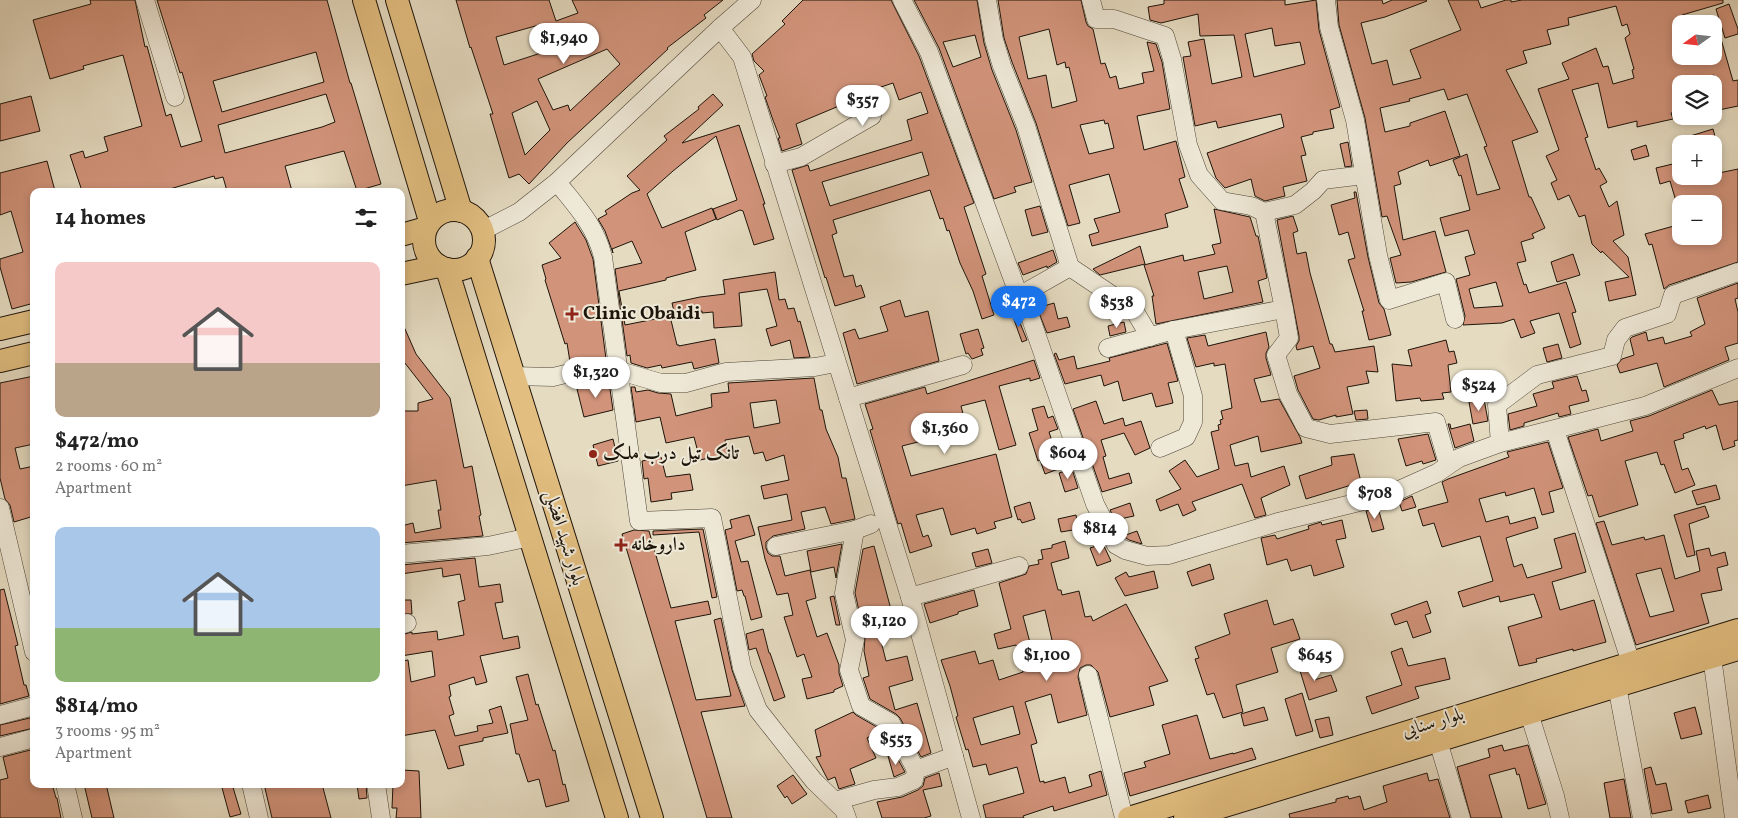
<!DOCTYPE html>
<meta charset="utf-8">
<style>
:root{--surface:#fff;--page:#f2f2f2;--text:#222;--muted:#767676;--accent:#1a73e8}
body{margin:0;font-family:Vollkorn,Amiri,serif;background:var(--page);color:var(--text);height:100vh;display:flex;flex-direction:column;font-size:19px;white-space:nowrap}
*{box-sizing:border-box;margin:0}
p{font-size:16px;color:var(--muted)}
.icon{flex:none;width:28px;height:28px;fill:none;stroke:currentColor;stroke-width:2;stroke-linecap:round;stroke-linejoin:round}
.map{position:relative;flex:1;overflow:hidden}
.sheet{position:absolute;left:30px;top:188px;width:375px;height:600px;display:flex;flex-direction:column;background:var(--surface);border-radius:10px;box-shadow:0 2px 8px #0003}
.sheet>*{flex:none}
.needle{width:32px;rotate:255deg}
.fabs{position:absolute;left:1672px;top:15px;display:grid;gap:10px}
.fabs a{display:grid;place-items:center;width:50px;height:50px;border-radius:10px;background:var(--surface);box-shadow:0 2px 8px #0003;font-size:25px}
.price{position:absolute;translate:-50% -42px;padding:0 11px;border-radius:18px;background:#fff;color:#222;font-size:16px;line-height:32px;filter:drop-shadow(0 1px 2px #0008)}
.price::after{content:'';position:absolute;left:50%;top:30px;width:15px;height:11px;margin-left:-8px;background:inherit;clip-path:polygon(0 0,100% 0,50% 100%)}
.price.on{background:var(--accent);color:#fff}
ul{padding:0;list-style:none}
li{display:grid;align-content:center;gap:10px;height:265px;padding:0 25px}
li span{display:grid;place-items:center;height:155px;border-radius:10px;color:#555}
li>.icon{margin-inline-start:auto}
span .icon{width:90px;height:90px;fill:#fffc;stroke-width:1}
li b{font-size:21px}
h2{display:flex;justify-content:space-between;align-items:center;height:60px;padding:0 25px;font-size:21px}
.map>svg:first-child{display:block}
</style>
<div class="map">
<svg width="1738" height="818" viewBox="0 0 1738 818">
<rect width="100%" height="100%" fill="#e5dbc1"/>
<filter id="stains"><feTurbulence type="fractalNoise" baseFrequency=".004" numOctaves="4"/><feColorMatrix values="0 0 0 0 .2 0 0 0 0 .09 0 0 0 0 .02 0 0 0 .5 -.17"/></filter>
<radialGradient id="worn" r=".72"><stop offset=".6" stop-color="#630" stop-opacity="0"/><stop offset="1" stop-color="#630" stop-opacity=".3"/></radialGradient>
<g fill="#d1937a" stroke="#1d140a" fill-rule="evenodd">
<path d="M90,0H135L145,47L147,46L166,116L171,114L181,147L202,141L182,72L180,73L157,0H327L350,83H351L381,184L357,191L344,151L285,166L292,191H227L223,177L215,179L214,176L163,191H82L70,155L83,151L85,158L108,151L104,137L142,126L123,55L83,66L84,69L50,79L33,20L91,4ZM316,52L324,82L222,112L213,81ZM326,94L335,122L322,127L225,153L218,125Z"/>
<path d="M456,0H549L556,21L578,13L572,0H723L704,15L706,18L667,48L668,49L567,143L529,184L519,174L509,178L490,114H493L471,47L470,48ZM539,25L547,51L504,65L496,37ZM607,49L620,64L570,111L568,105L553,110L538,79ZM537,101L550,130L525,155L512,113Z"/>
<path d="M803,0H891L919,56L974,203L964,207L986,274L982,276L994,315L982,319L973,291L960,263L949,230L947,231L943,218L940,219L930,190L833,220L837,233L832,235L844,277L853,275L856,287L861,285L865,297L835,306L826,277L825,278L792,170L808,165L810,171L912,140L907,120L928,113L921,92L899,100L893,83L857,95L858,98L796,124L802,144L782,151L778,138H780L773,120L765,97L767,96L759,75L764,71L754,61L752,54L785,24L782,21ZM922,152L929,175L830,206L822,182Z"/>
<path d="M914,0H977L984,43L992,70L1016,130L1032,182L1014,187L1016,192L994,199L939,48ZM975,35L981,57L953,67L943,42Z"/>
<path d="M998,0H1081L1086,22L1088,26L1093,29L1101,64L1105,63L1110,78L1116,76L1119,89L1144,83L1142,73L1154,71L1147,42L1156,44L1162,62L1170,109L1137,116L1144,150L1176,141L1185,177L1179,179L1188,207L1165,214L1168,227L1092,246L1089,235L1099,232L1094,219L1120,212L1109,174L1069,185L1080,223L1068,226L1036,123L1012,62L1004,38ZM1049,29L1057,65L1065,62L1066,68L1069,67L1077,101L1052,108L1046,75L1028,79L1019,37ZM1104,120L1105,124L1108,123L1114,148L1089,154L1080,125Z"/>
<path d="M1164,0H1285V5L1316,0L1319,30L1340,107L1330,110L1334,128L1313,132V134L1301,137L1306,155L1301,156L1307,181L1283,187L1285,196L1265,201L1255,196L1251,179L1225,188L1216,178L1207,153L1284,127L1281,114L1218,128L1216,121L1195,126L1183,57L1191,56L1188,42L1204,39L1212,84L1242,77L1234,35L1200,36L1198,14L1161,23L1150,20L1148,7L1164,4ZM1272,28L1275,46L1300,42L1305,64L1254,77L1245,34Z"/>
<path d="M1337,0H1382L1383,4L1392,0H1426L1427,1L1385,17L1361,23L1372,64L1387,60L1393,85L1421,78L1410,50L1461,30L1448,0H1478L1481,8L1506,0H1511V2L1522,0H1723V3L1682,15L1684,24H1681V56H1714V25H1717L1733,81L1738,80V106L1714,111V75L1681,84V111L1671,113L1673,119L1637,127V121L1608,128L1598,83L1572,90L1588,137L1585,138L1596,170L1599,168L1607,182L1600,186L1609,207L1617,201L1624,235L1613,241L1628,257L1636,295L1609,301L1605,282L1629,277L1602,251L1601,253L1592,244L1585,215L1579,217L1569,195L1558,200L1551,183L1557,180L1546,156L1559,150L1538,89L1569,79L1562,63L1596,48L1603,67L1608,66L1613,84L1634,78L1632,70L1634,69L1625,38L1630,34L1627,24L1622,26L1616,6L1568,18L1569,25L1547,30L1551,44L1523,51L1527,63L1506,70L1538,132L1512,141L1529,197H1531L1545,228L1532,234L1534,238L1521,242L1526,261L1517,263L1524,285L1526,284L1529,293L1566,282L1576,312L1572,313L1581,344L1570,348L1559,313L1530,321L1535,333L1521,338L1514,319L1502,323L1463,325L1465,316L1456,279L1470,275L1465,257L1475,254L1468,230L1445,236L1440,218L1470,210L1461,175L1459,176L1453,160L1467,154L1477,195L1500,189L1484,147L1487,146L1467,94L1448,100L1444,89L1409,99L1410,101L1380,108L1385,132L1410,126V123L1445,111L1460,156L1430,166L1428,160L1398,172L1401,184L1394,186L1403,240L1435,231L1446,272L1411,282L1396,283L1390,258L1401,255L1387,216L1382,217L1365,118L1339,25ZM1496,282L1503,306L1474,308L1469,289Z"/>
<path d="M1729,4L1738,29V34L1725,38L1716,9Z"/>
<path d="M713,94L723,105L682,143L739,125L765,204H763L774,239L754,245L743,211L740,210L717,220L713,209L737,200L716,136L673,171L647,194L662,228L712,208L716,219L685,232L696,270L666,278V280L619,291L625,325L670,316L677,345H679V346L715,339L719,363L694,369L692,362L662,368L661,365L647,368L631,363L630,355L627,356L615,269L642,263L632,241L612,249L613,253L605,231L598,219L607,214L605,211L632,193L640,190L627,176L667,140L664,136L699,109L698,107Z"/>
<path d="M31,96L40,131L0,141V104Z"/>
<path d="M1713,129L1717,144H1674V141Z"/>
<path d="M1348,142L1352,166L1345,167L1340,144Z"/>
<path d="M1646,145L1649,156L1634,160L1631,150Z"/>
<path d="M47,161L55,191H34V303L12,309L0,267V259L23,252L11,211L0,215V173Z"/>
<path d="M1681,162V178L1714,176V174L1738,169V262L1669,285L1664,289L1652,244L1649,245L1645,234L1681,224V236H1714V204H1681V208H1678L1670,181L1660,184L1656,168Z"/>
<path d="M1354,192H1356L1368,257L1379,303L1384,309L1391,335L1369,340L1362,311H1364L1348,260L1355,258L1348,232L1339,235L1331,205L1355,198Z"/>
<path d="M1040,206L1048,232L1032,236L1025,210Z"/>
<path d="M1214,209L1250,217L1256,236H1258L1267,278L1258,281L1263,302L1156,324L1152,296H1154L1144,265L1183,255L1184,261L1215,254L1212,245L1221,243ZM1227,266L1233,292L1204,299L1198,272Z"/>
<path d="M1293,216L1298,231L1293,233L1297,254L1306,252L1310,273L1323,319L1330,344H1332L1335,352L1374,346L1378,372L1366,371L1369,383L1347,387L1353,414L1336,417V415L1319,420L1313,419L1298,390L1294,376L1320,368L1313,346L1297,350L1296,346L1299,341V336L1277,220Z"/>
<path d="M575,222L586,240L593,259L606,359L586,358L570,362L567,343L565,344L545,280L546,279L542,265L561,258L549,243Z"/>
<path d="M1140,246L1145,264L1100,275L1093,269Z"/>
<path d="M1053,250L1057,262L1047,268V266L1023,275L1018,263Z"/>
<path d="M1573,254L1580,275L1557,282L1551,262Z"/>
<path d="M775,272L779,300L785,299L788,309L794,308L798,322L800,321L810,357L794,358L790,340L771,346L766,329L777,326L767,289L739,293L742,326L714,328L713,312L702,313V311L675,316L672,303L700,297L725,294L723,280Z"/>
<path d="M1738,283V298L1735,299L1738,312V343L1725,347L1729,360L1664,387L1657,363L1620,373L1617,365L1622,359L1634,355L1630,339L1632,337L1646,332L1648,341L1663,337L1665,344L1692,336L1690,332L1705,324L1697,298Z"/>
<path d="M900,300L905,317L928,311L939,361L857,384L843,333L855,329L859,339L888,331L880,307Z"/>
<path d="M1054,303L1058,319L1067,317L1070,327L1047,333L1037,308Z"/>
<path d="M1016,313L1027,340L1022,342L1012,314Z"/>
<path d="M401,320L416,354L450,398L464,468L472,466L481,515L479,516L483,536L401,543V526L413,523L415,533L441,528L438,510H441L436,480L401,486V411H418V403L433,399L401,358Z"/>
<path d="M1124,322L1126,332L1110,336L1108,326Z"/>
<path d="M978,329L984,348L981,349L983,355L972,359L968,353L966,354L960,334Z"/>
<path d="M1266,332L1269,347L1266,353V358L1271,375L1254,379L1261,402L1279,399L1300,437L1302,443L1261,452L1258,436L1230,445L1235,466L1248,463L1251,477L1284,466L1290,485L1261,498L1266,515L1255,518L1242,484L1192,502L1196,510L1183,516L1178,504L1160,511L1156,500L1181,489L1169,471L1185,460L1197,477L1219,469L1211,432L1219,430L1218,425L1221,424L1220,420L1223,419L1221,411L1232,408L1225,364L1214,366V363L1196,367L1187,338L1205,335L1208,346Z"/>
<path d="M1446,340L1449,352L1454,351L1457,363L1448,365L1451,392L1442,393L1444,399L1421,401L1420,398L1396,401L1392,364L1412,366L1408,350Z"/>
<path d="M1167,343L1178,381L1168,383L1173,403L1156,407L1152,393L1123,401L1118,381L1104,386L1101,375L1065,384L1054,354L1056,353L1059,360L1074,356L1077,369L1110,361L1109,358Z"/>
<path d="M1558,344L1562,358L1547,362L1543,348Z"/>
<path d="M1034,360L1040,378L1030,381V378L999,386L1016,445L999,450L985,400L961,406L969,437L953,441L950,434L902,446L911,476L996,454L1012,517L994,522L996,528L977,534L975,528L951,535L943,508L916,515L923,537L928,535L932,546L910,553L901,523L898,524L894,511L870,430L873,429L865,404L925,387L927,394Z"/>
<path d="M34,376V444L15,448L20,469L34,466V516L14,522L10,505L5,499L0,478V383Z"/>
<path d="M1577,376L1582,391L1586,390L1589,401L1569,406L1571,414L1559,417L1558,413L1524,423V426L1510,430L1508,414L1537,406L1533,394L1554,388L1552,382Z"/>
<path d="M814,378L820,410H822L826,429L838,457L842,478H846L855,519L831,524L825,507L801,512L805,529L773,536L766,542V548L768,553L772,556H780L785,576L810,570L816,598L806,601L817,637L827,633L839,665V673L843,686L834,690V692L807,699L802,679L812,677L804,654L797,657L784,617L793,615L788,593L777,595L765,559L758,527L792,520L787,494L764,499L761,486L789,480L784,455L766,461L763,452L754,454L749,436L725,440L728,454L700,460L694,437L666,443L660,417L636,422L631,387H635L636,392L648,390L658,393L671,394L676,416L712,407L711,394L729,392L728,383ZM776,400L780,423L754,428L750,403Z"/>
<path d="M609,382L613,410L584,417L577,389Z"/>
<path d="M1712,390L1719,405L1738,401V440L1734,441L1735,446L1723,450L1716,425L1706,429L1705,426L1683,434L1684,438L1674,441L1682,470L1688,468L1695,485L1675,493L1664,464L1661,465L1657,452L1625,461L1638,505L1599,517L1592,495L1588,496L1568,437L1598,429L1601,441L1633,431L1630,421L1649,416Z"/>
<path d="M1484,399L1488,421L1473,424L1469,402Z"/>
<path d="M1096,401L1104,424L1123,418L1125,426L1141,421L1150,448L1135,455L1124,433L1101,440L1106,456L1103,457L1109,479L1129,473L1132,483L1102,492L1073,409Z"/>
<path d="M1044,406L1048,418L1053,416L1058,429L1049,432L1061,468L1045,474L1040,460L1038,461L1029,433L1038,430L1032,409Z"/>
<path d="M1367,410L1368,419L1356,420L1354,411Z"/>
<path d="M1448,424H1450L1451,429L1470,424L1474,441L1455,448Z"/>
<path d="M1428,434L1436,460L1423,464L1422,461L1406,466L1398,439Z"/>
<path d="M613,439L618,461L598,466L593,445Z"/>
<path d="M1548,442L1563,488L1549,492L1554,512L1542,515L1534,488L1506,496L1505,492L1479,499L1486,522L1508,516L1510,524L1535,517L1538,528L1506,538L1514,567L1522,564L1527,578L1562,568L1554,539L1575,533L1586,572L1552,582L1560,610L1594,600L1606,642L1573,651V649L1536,659L1537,662L1519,666L1508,627L1542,617L1534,594L1500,602L1499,596L1463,607L1458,592L1493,581L1480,536L1442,547L1434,523L1423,526L1418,510L1448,502L1442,482L1448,479L1509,457L1507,452Z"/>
<path d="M1354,454L1361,482L1306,499L1299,476L1332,465L1331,457Z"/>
<path d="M661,457L666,477L690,474L693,490L671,493L672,499L651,502L648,478L644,479L642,461Z"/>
<path d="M1072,469L1078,488L1065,492L1059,473Z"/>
<path d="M1716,485L1720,499L1697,505L1692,491Z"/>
<path d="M1412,496L1416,507L1402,511L1399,502Z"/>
<path d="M1030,502L1035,519L1022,523L1020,519L1018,520L1014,507Z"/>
<path d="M1130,503L1134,516L1115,520L1110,510Z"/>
<path d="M1705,506L1709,517L1689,524L1695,555L1687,557L1674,515Z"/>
<path d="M1378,508L1384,529L1372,532L1366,511Z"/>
<path d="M749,515L755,535L735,541L741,562L748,561L762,617L751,620L745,596H744L742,590L737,591L725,530L732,528L730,520Z"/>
<path d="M1076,515L1079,529L1061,532L1058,519Z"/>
<path d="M1342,520L1346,538L1336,540L1344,567L1314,576L1311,565L1291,571L1287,559L1267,565L1261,538L1275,535L1277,539L1309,529L1308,526L1321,522L1322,525Z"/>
<path d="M1604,521L1612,545L1644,537L1645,540L1664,535L1675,579L1700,571L1696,551L1709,548L1711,556L1725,552L1728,565L1717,568L1722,590L1701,594L1709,623L1636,645L1596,523ZM1661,568L1674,611L1650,617L1636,574Z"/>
<path d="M703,529L717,597L712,598L699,532L653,535V531Z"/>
<path d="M634,530L649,531L671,608L708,601L711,614L675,621L696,700L731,696L714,620L721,618L732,670L745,706L701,712L732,818H707L622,534Z"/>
<path d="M1137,531L1142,544L1129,540L1123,536Z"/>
<path d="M1065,541L1069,558L1051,563L1058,590H1061L1062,595L1079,591L1085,617L1091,616L1093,621L1126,604L1168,681L1149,687L1154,705L1110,717L1098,672L1091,665H1086L1080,668L1078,677L1087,715L1058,723L1051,694L1025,702L1037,743L1031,745L1040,782L1044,781V783L1065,777L1069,793L1092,786L1089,775L1101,771L1107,795L1054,811L1053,806L1023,816L1024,818H986L983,805L1024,793L1017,767L989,775L986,764L973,767L968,749L966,750L956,717L958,716L950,686L941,660L975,651L979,664L993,660L999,680L1023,672L1016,645L998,649L994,634L1011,629L999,583L1026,574L1029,566L1039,564L1038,560L1043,559L1041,550L1052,548V545ZM1045,610L1055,653L1034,658L1023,616ZM1013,706L1020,734L981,745L973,718Z"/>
<path d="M842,544L836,578L834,567L811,572L807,551Z"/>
<path d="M1103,544L1111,561L1097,566L1090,548Z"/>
<path d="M874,546L897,632L880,637L886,661L907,656L913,680L889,687L895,710L917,703L931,753L921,757L900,718L896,714L870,699L863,678L869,676L864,651L865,638L855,593L863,549Z"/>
<path d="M988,549L992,563L976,567L972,553Z"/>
<path d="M475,558L479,587L500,584L503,602L495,603L503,639L518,636L520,648L480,656L487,682L476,685L474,677L449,685L451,696L449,697L454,714L449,716L455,736L478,731L477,726L493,723L489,710L501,706L508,733L483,738V741L459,746L464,765L448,769L435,730L401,736V661L408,660L411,682L435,676L432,651L401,656V635L412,632V634L437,631L438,640L464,635L458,602L465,600L460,574L443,577L442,568L401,574V565Z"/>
<path d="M1210,564L1214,579L1192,586L1187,572Z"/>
<path d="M1154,571L1158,588L1125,596L1115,578L1126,572L1129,577Z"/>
<path d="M4,589L18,645L15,646L24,685H26L29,696L0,704V590Z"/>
<path d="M974,590L978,606L958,612V614L930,623L924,604Z"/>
<path d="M834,596L840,625H836L830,597Z"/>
<path d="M401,600H411L412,614H401Z"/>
<path d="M1267,600L1274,625L1293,619L1300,639L1271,648L1278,672L1236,685L1243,712L1223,718L1214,693L1207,695L1195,659L1199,658L1195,647L1230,634L1224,614Z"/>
<path d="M1427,601L1431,613L1425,615L1431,632L1413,638L1407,621L1395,625L1391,614Z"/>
<path d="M763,629L769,653H770L785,697L774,701L756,648L749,650L746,634Z"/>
<path d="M1402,648L1408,666L1445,658L1450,679L1415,687L1419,698L1372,714L1366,697L1402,685L1391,652Z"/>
<path d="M1307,658L1314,680L1331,675L1337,691L1309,700L1297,661Z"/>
<path d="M528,674L536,705L538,704L553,751L555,750L563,785L565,784L569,801L546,807L539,779L528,782L519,754H516L510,724L528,720L516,677Z"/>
<path d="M1302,693L1313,731L1296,736L1285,699Z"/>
<path d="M1264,707L1268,720L1244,726L1241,714Z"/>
<path d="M1695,707L1702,734L1681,739L1674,713Z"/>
<path d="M853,712L856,715L882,730L867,738L876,758L850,769L855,784L839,789L835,777L828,780L816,757L821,756L815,730Z"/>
<path d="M1197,715L1210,759L1233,753V754L1252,748L1256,759L1130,796L1124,773L1146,767L1144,762L1170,754L1162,725Z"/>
<path d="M34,717V728L0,736V725Z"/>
<path d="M1329,717L1333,735L1320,738L1315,720Z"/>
<path d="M1502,745L1504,751L1528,745L1546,804L1528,809L1519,774L1517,775L1515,768L1489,775L1502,818H1471L1457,767L1490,757L1488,749Z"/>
<path d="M34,749V784H52L56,798H57L61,818H0V780L8,778L3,757Z"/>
<path d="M895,754L905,772L894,777L888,756Z"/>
<path d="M1651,767L1656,785L1666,783L1672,810L1652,814L1644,769Z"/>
<path d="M402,770L419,771L421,818H396L397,808H392L393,784H401Z"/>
<path d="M939,773L942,786L923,790L931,816L924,818H882L877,802L902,797L918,790L923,786L925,778Z"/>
<path d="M1427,773L1429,781L1438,779L1450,818H1290L1289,814L1336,802V799L1348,796L1349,799L1360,796L1364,810L1387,802L1383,786Z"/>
<path d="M793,775L807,794L792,804L787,796L785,798L777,786Z"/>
<path d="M1624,779L1631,818H1610L1604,783Z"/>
<path d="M84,784H106L114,818H92Z"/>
<path d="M221,784H232L241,814L230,817Z"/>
<path d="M264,784H322L331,818H272Z"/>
<path d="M357,784H366L367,798L359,799Z"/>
<path d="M1708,795L1711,808L1688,813L1685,801Z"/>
</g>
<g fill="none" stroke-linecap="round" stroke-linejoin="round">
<defs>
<g id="minor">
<path d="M145,0L175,97"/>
<path d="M902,0L929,52L1019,296L1030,316L1095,504L1116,545L1125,550L1147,556L1169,555L1278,522L1388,495L1437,473L1459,458L1500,443L1645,406L1738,368"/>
<path d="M987,0L994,40L1002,66L1026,126L1070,267"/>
<path d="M1091,0L1096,19H1114L1165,36L1172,59L1188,145L1199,175L1222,201L1251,206L1264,212L1284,309L1174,330L1108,348"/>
<path d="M1326,0L1329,27L1355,120L1378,255L1389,300L1446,282L1455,319"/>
<path d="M720,28L742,57L910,597L971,818"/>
<path d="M774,164L801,157L872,116"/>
<path d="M557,182C577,207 595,225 603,257L639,521L712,518L742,668L758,710L814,781L844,810L847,818"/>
<path d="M1264,212L1295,205L1313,191L1323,180L1364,175"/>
<path d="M482,231L519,212L557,182L720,28L752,0"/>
<path d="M1019,296L1070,267L1134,310L1150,337"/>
<path d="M1284,309L1289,338L1276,355L1288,394L1306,428L1330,434L1436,422L1448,464"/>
<path d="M513,376L553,377L586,369L620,371L661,383H686L726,372L815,367L836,363"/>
<path d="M848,398L963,365"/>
<path d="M1555,430L1631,663"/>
<path d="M1500,443L1497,405L1537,375L1612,356L1616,340L1625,328L1667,314L1673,295L1738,272"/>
<path d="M1160,448L1186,437L1193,422V396L1174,330"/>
<path d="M0,508L34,652"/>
<path d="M855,530L844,593L855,640L849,670L861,706L891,723L916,770"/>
<path d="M776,546L855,530L871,524"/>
<path d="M401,554L488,546L530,537"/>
<path d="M910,597L1019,566"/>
<path d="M401,625L407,623"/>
<path d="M1712,657L1734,818"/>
<path d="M1088,675L1124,818"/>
<path d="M1617,686L1642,818"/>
<path d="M1529,713L1555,796L1560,818"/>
<path d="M0,715L34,706"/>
<path d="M1438,741L1461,818"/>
<path d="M0,747L34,738"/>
<path d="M65,784L73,818"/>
<path d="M251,784L259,818"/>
<path d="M376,784L381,818"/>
<path d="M835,801L874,790L898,787L914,780L916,770L954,756"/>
</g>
<g id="major">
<path d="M364,0L430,221"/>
<path d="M397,0L461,211"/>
<circle cx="454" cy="240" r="30"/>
<path d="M401,235L426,228"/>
<path d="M477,258L652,818"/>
<path d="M447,269L617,818"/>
<path d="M401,274L439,266"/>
<path d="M0,329L34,321"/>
<path d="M0,361L34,353"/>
<path d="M1129,818L1738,630"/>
<path d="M1185,818L1738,649"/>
</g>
</defs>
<use href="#minor" stroke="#4f4638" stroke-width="19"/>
<use href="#major" stroke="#1d140a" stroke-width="24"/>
<use href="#minor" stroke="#eee8d7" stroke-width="18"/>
<use href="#major" stroke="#e2be80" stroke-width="22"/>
</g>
<g fill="#8f2418" stroke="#eee8d7" stroke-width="2">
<path d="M569.5 306.5h5v5h5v5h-5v5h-5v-5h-5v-5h5z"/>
<circle cx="593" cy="454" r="5"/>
<path d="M618.5 537.5h5v5h5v5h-5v5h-5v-5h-5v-5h5z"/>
</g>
<g text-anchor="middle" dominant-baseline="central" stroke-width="4" stroke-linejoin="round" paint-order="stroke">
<g font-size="19" font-weight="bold" fill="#1d140a" stroke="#eee8d7" text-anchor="start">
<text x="583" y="314">Clinic Obaidi</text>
<text x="603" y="454">تانک تیل درب ملک</text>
<text x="631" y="545">داروخانه</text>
</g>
<g font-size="19" fill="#1d140a" stroke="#eee8d7">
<text transform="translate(564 538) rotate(73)">بلوار شهید افضلی</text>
<text transform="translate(1433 723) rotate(-17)">بلوار سنایی</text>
</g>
</g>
<rect width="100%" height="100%" filter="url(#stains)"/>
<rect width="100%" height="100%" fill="url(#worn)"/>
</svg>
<div class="fabs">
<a><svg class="needle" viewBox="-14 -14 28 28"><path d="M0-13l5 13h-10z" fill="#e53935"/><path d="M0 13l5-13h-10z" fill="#767676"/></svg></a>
<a><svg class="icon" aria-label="layers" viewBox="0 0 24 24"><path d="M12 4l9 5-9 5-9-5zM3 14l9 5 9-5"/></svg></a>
<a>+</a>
<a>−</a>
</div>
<b class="price" style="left:564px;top:65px">$1,940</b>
<b class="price" style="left:863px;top:127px">$357</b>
<b class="price on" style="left:1019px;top:328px">$472</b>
<b class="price" style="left:1117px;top:329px">$538</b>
<b class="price" style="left:596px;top:399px">$1,320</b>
<b class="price" style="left:1479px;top:412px">$524</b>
<b class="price" style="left:945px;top:455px">$1,360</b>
<b class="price" style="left:1068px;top:480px">$604</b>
<b class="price" style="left:1375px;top:520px">$708</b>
<b class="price" style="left:1100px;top:555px">$814</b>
<b class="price" style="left:884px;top:648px">$1,120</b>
<b class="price" style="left:1047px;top:682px">$1,100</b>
<b class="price" style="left:1315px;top:682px">$645</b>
<b class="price" style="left:896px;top:766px">$553</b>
<section class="sheet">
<h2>14 homes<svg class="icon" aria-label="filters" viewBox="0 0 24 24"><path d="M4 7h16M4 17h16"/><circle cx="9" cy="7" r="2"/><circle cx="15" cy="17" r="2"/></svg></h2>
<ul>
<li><span style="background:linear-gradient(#f6c9c9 65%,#b9a48a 0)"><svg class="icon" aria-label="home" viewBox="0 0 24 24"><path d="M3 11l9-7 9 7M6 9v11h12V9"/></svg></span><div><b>$472/mo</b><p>2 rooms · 60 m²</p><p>Apartment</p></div></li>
<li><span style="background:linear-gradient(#a9c7e8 65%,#8fb573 0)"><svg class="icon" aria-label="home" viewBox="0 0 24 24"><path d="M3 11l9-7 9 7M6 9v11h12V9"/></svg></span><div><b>$814/mo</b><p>3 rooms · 95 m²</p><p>Apartment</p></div></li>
</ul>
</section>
</div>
